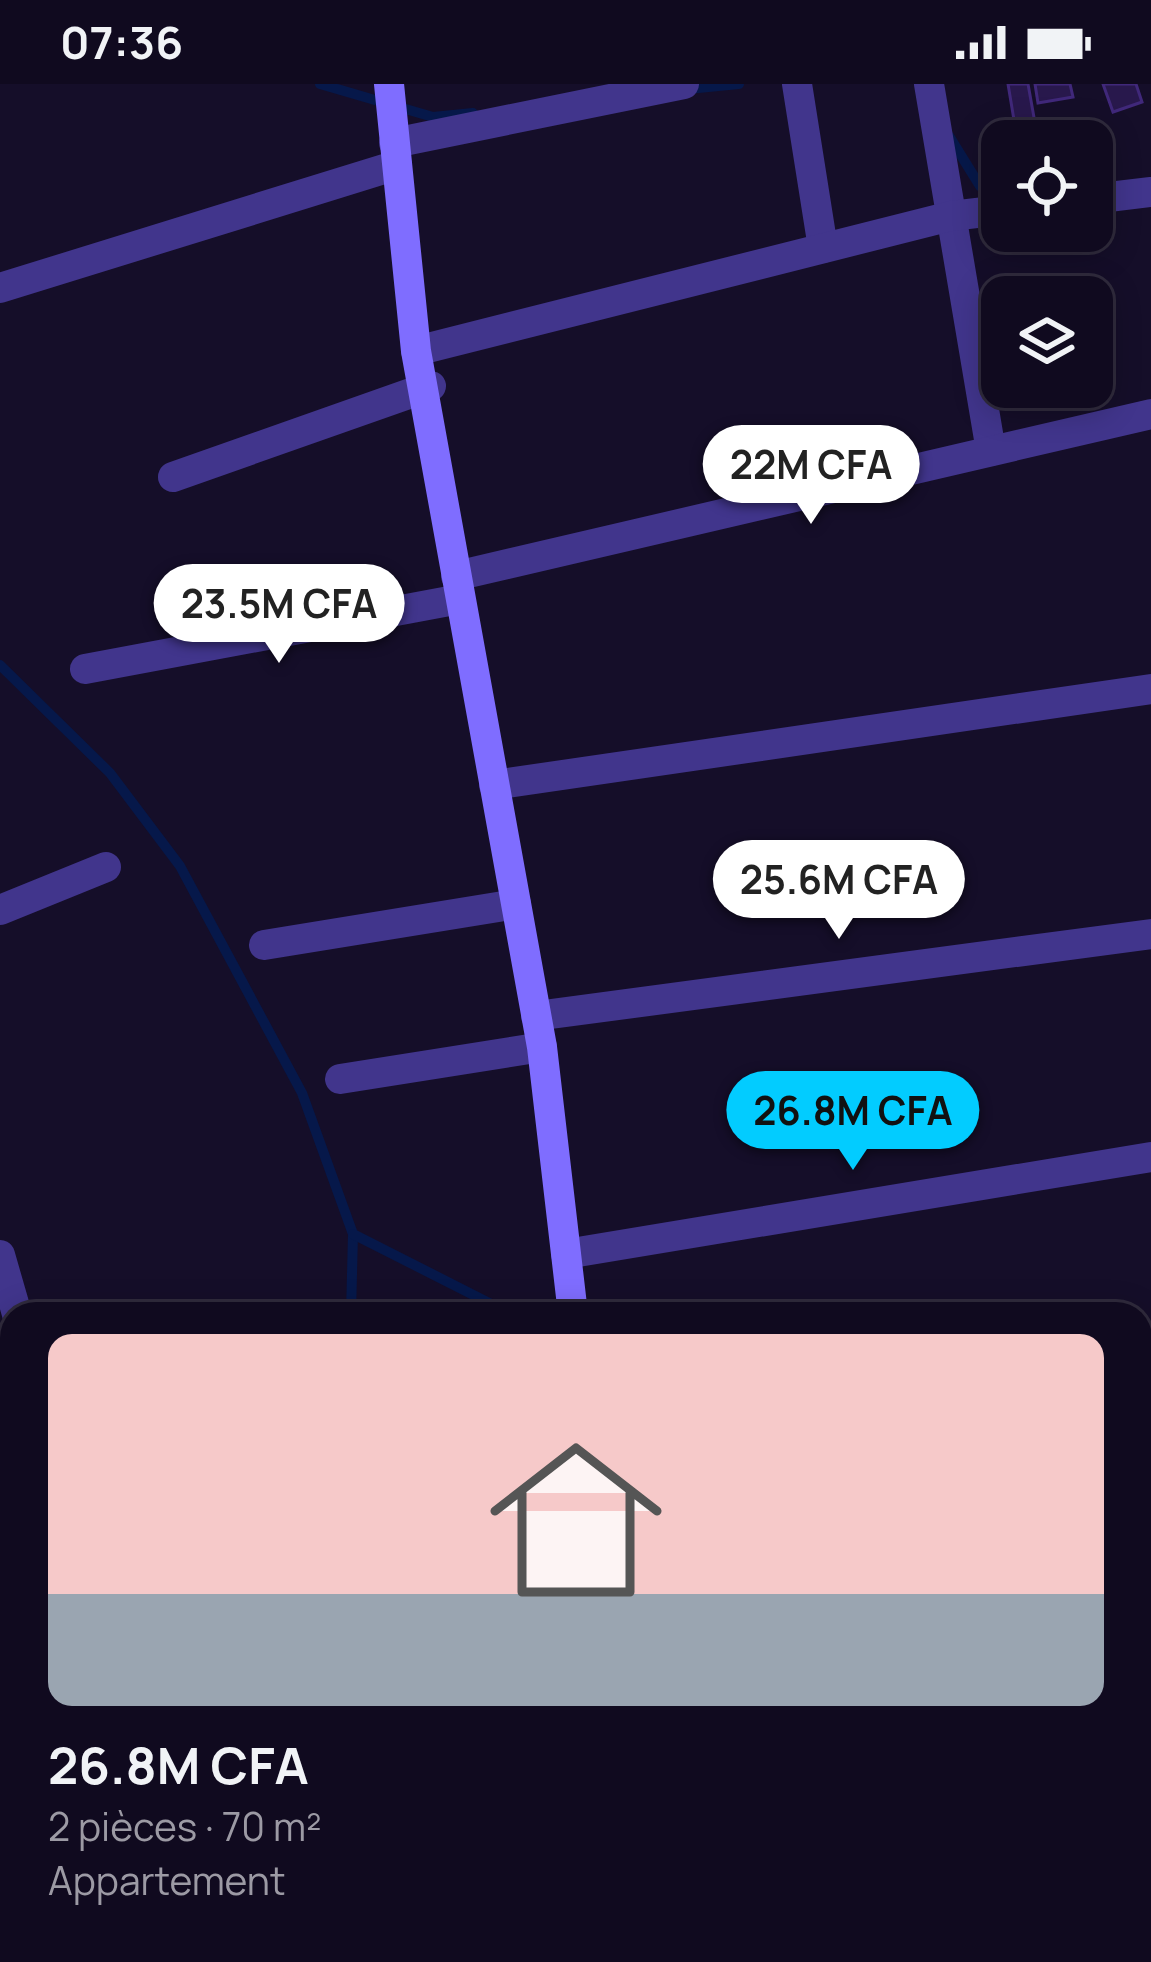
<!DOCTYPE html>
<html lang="fr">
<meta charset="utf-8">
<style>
:root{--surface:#100a1f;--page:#191328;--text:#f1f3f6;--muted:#9c9aa4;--line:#302b3d;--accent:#02ccff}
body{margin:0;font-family:Manrope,sans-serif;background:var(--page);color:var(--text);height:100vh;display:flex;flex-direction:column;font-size:45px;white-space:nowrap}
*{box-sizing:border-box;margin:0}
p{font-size:39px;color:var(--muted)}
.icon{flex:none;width:66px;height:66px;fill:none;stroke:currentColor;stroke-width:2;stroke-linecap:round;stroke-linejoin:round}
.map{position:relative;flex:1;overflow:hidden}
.side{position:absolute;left:0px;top:1218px;width:1152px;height:660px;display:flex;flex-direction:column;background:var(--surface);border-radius:36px 36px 0 0;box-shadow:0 6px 30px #0003,0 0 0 3px var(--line)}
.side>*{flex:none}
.tools{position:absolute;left:981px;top:36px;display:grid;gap:24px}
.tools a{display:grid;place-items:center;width:132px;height:132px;border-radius:24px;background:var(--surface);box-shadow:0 6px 30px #0003,0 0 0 3px var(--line);font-size:60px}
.price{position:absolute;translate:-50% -102px;padding:0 27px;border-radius:42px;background:#fff;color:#222;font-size:39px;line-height:78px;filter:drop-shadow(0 3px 6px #0008)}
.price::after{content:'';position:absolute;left:50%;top:72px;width:36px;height:27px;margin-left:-18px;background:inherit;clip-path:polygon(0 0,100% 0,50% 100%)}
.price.selected{background:var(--accent);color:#111}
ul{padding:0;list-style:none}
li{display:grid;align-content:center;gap:24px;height:636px;padding:0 48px}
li+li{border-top:3px solid var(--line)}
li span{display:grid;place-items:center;height:372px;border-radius:24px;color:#555}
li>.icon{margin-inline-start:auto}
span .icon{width:216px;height:216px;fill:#fffc;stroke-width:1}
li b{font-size:51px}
.status{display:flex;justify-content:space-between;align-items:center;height:84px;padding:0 60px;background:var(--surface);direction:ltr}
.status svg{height:33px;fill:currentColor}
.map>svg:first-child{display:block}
</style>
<div class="status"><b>07:36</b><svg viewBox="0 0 49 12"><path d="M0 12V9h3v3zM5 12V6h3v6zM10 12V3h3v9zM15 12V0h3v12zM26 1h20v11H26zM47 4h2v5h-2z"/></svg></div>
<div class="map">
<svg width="1151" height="1878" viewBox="0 0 1151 1878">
<rect width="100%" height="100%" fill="#150e29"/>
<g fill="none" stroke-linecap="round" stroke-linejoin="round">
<g stroke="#06184a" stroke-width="10">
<path d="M320,0L433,33L473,29"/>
<path d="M688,5L739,0"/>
<path d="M949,52L980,102L1002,104"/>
<path d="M0,581L110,689L180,782L302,1009L353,1150L351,1230"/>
<path d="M353,1150L511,1230"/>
<path d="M1140,1300L1151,1299"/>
<path d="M649,1866L651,1878"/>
<path d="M38,1878L41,1866"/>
</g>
</g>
<g fill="#28184c" stroke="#40287a" stroke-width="3">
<path d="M1008,0H1028L1035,39L1015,42Z"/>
<path d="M1035,0H1070L1073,13L1038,19Z"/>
<path d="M1103,0H1136L1142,18L1113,28Z"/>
</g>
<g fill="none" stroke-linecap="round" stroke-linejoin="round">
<g stroke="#41358c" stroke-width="30">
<path d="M797,0L823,164"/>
<path d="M929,0L991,367"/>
<path d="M394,59L684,0"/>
<path d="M1092,115L1151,108"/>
<path d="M0,204L397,81"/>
<path d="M416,267L951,132L1002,126"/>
<path d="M173,393L431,302"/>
<path d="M456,492L1151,330"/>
<path d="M85,585L460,515"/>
<path d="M494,701L1151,605"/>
<path d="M0,826L106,783"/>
<path d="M264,861L516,820"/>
<path d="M536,932L1151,850"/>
<path d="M340,995L542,963"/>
<path d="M566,1170L1151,1073"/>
<path d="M0,1171L17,1230"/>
<path d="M1140,1553L1151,1552"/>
<path d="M1140,1745L1151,1743"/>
<path d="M403,1878L405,1866"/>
</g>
<g stroke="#7f6dff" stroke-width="30">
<path d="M389,0L416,267L542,963L573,1230"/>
<path d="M614,1866L615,1878"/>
</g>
</g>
</svg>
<div class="tools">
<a><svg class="icon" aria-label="locate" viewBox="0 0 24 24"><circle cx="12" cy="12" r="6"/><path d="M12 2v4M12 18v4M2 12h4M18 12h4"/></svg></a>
<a><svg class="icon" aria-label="layers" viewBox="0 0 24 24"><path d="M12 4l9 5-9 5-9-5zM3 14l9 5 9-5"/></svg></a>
</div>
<b class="price" style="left:811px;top:443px">22M CFA</b>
<b class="price" style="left:279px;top:582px">23.5M CFA</b>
<b class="price" style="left:839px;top:858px">25.6M CFA</b>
<b class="price selected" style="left:853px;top:1089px">26.8M CFA</b>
<section class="side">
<ul>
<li><span style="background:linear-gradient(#f6c9c9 70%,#9aa5b1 0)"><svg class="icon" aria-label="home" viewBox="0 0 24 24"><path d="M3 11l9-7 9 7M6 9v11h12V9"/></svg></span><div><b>26.8M CFA</b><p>2 pièces · 70 m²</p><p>Appartement</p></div></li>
</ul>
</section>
</div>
